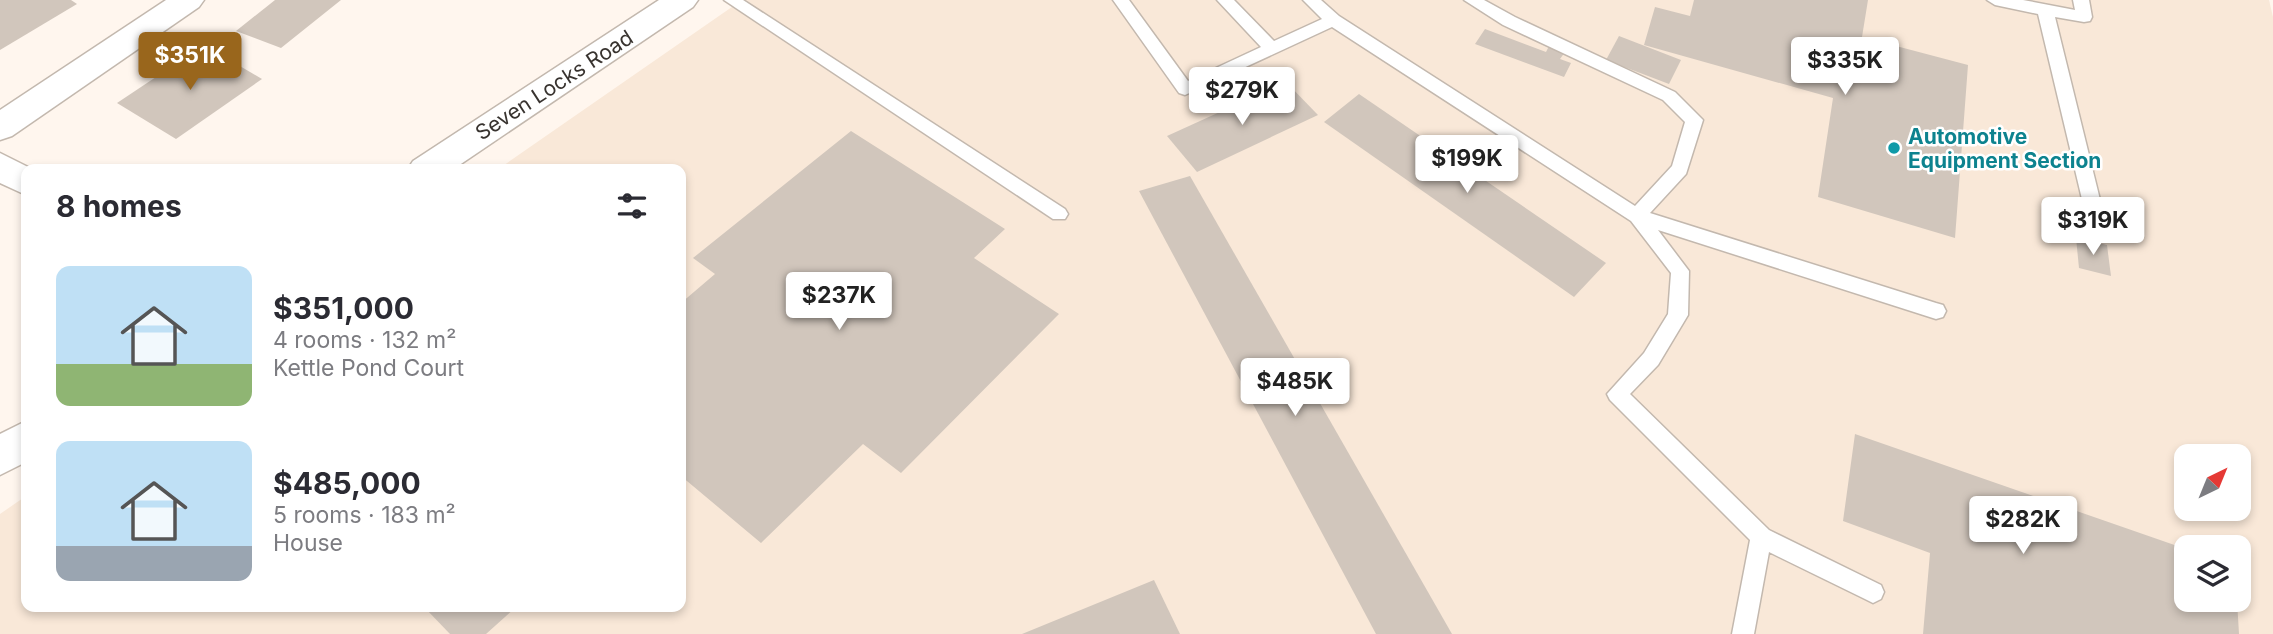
<!DOCTYPE html>
<meta charset="utf-8">
<style>
:root{--surface:#fff;--page:#f2f2f3;--text:#2b2b33;--muted:#7c7c81;--accent:#99661c}
body{margin:0;font-family:Inter,sans-serif;background:var(--page);color:var(--text);height:100vh;display:flex;flex-direction:column;font-size:26px;white-space:nowrap}
*{box-sizing:border-box;margin:0}
p{font-size:23px;color:var(--muted)}
.icon{flex:none;width:38px;height:38px;fill:none;stroke:currentColor;stroke-width:2;stroke-linecap:round;stroke-linejoin:round}
.map{position:relative;flex:1;overflow:hidden}
.sheet{position:absolute;left:21px;top:164px;width:665px;height:448px;display:flex;flex-direction:column;background:var(--surface);border-radius:14px;box-shadow:0 4px 10px #0003}
.sheet>*{flex:none}
.needle{width:46px;rotate:43deg}
.fabs{position:absolute;left:2174px;top:444px;display:grid;gap:14px}
.fabs a{display:grid;place-items:center;width:77px;height:77px;border-radius:14px;background:var(--surface);box-shadow:0 4px 10px #0003;font-size:35px}
.price{position:absolute;translate:-50% -60px;padding:0 16px;border-radius:7px;background:#fff;color:#222;font-size:23px;line-height:46px;filter:drop-shadow(0 2px 4px #0008)}
.price::after{content:'';position:absolute;left:50%;top:42px;width:21px;height:16px;margin-left:-10px;background:inherit;clip-path:polygon(0 0,100% 0,50% 100%)}
.price.active{background:var(--accent);color:#fff}
ul{padding:0;list-style:none}
li{display:flex;align-items:center;gap:21px;height:175px;padding:0 35px}
li span{display:grid;place-items:center;flex:none;width:196px;height:140px;border-radius:14px;color:#555}
li>.icon{margin-inline-start:auto}
span .icon{width:84px;height:84px;fill:#fffc;stroke-width:1}
li b{font-size:30px}
h2{display:flex;justify-content:space-between;align-items:center;height:84px;padding:0 35px;font-size:30px}
.map>svg:first-child{display:block}
</style>
<div class="map">
<svg width="2273" height="634" viewBox="0 0 2273 634">
<rect width="100%" height="100%" fill="#fff6ee"/>
<path fill="#f9e8d8" fill-rule="evenodd" d="M742,0H2269L2273,17V634H0V514L26,496V607H681V170H497ZM2186,457H2238V509H2186ZM2186,548H2238V600H2186Z"/>
<g fill="#d1c6bc">
<path d="M0,0H71L77,4L0,50Z"/>
<path d="M275,0H341L281,48L236,31Z"/>
<path d="M1694,0H1868L1862,37L1968,65L1955,238L1818,197L1833,98L1644,45L1655,7L1690,16Z"/>
<path d="M1485,29L1546,52L1549,46L1565,52L1560,59L1571,63L1564,77L1475,44Z"/>
<path d="M1619,36L1681,60L1669,84L1606,60Z"/>
<path d="M204,45L262,79L176,139L117,103Z"/>
<path d="M1286,82L1318,115L1197,172L1167,136Z"/>
<path d="M1359,94L1606,263L1574,297L1324,122Z"/>
<path d="M851,131L1005,229L974,258L1059,314L901,473L863,444L761,543L681,476V303L715,274L693,258Z"/>
<path d="M1190,176L1452,634H1376L1139,191Z"/>
<path d="M2076,238L2107,245L2111,276L2079,268Z"/>
<path d="M1855,434L2186,549V600H2237L2239,634H1923L1930,553L1843,521Z"/>
<path d="M1154,580L1180,634H1022Z"/>
<path d="M424,607H516L486,634H450Z"/>
</g>
<g fill="none" stroke-linecap="round" stroke-linejoin="round">
<defs>
<g id="lane">
<path d="M724,0H743L1065,209L1068,214L1065,219H1053Z"/>
<path d="M1113,0H1129L1188,81L1261,47L1217,0H1234L1274,41L1322,19L1303,0H1321L1339,16L1635,206L1672,166L1685,122L1663,100L1503,25L1464,0H1484L1515,17L1675,92L1703,120L1686,174L1650,213L1936,303L1943,305L1946,311L1943,317L1936,319L1658,230L1689,271L1688,315L1658,365L1630,394L1769,530L1881,585L1884,592L1881,599L1873,603L1865,599L1769,552L1754,634H1732L1750,540L1610,400L1607,394L1644,353L1668,314L1671,273L1631,221L1332,27L1185,95L1179,93Z"/>
<path d="M1987,0H2023L2075,10L2073,0H2089L2092,17L2090,21L2084,22L2055,17L2104,216L2101,221H2089L2086,216L2038,14L1995,5Z"/>
</g>
<g id="street">
<path d="M166,0H204L199,7L12,136L0,140V110Z"/>
<path d="M0,153L34,170H26V195L0,183Z"/>
</g>
<g id="secondary">
<path d="M659,0H698L693,7L452,170H407L413,161Z"/>
<path d="M26,421V462L0,475V434Z"/>
</g>
</defs>
<use href="#lane" stroke="#c3b8ae" stroke-width="3"/>
<use href="#street" stroke="#c3b8ae" stroke-width="3"/>
<use href="#secondary" stroke="#c3b8ae" stroke-width="3"/>
<use href="#lane" fill="#fff" fill-rule="evenodd"/>
<use href="#street" fill="#fff" fill-rule="evenodd"/>
<use href="#secondary" fill="#fff" fill-rule="evenodd"/>
</g>
<circle fill="#0f9aa8" stroke="#fff" stroke-width="2.5" cx="1894" cy="148" r="7"/>
<g text-anchor="middle" dominant-baseline="central" stroke-width="5" stroke-linejoin="round" paint-order="stroke">
<g font-size="21" fill="#38332f" stroke="#fff">
<text transform="translate(554 85) rotate(-33)">Seven Locks Road</text>
</g>
<g font-size="21" font-weight="bold" fill="#0d838f" stroke="#fff" text-anchor="start">
<text x="1908" y="136">Automotive<tspan x="1908" dy="24">Equipment Section</tspan></text>
</g>
</g>
</svg>
<div class="fabs">
<a><svg class="needle" viewBox="-14 -14 28 28"><path d="M0-13l5 13h-10z" fill="#e53935"/><path d="M0 13l5-13h-10z" fill="#7c7c81"/></svg></a>
<a><svg class="icon" aria-label="layers" viewBox="0 0 24 24"><path d="M12 4l9 5-9 5-9-5zM3 14l9 5 9-5"/></svg></a>
</div>
<b class="price active" style="left:190px;top:92px">$351K</b>
<b class="price" style="left:1845px;top:97px">$335K</b>
<b class="price" style="left:1242px;top:127px">$279K</b>
<b class="price" style="left:1467px;top:195px">$199K</b>
<b class="price" style="left:2093px;top:257px">$319K</b>
<b class="price" style="left:839px;top:332px">$237K</b>
<b class="price" style="left:1295px;top:418px">$485K</b>
<b class="price" style="left:2023px;top:556px">$282K</b>
<section class="sheet">
<h2>8 homes<svg class="icon" aria-label="filters" viewBox="0 0 24 24"><path d="M4 7h16M4 17h16"/><circle cx="9" cy="7" r="2"/><circle cx="15" cy="17" r="2"/></svg></h2>
<ul>
<li><span style="background:linear-gradient(#bfe0f5 70%,#8fb573 0)"><svg class="icon" aria-label="home" viewBox="0 0 24 24"><path d="M3 11l9-7 9 7M6 9v11h12V9"/></svg></span><div><b>$351,000</b><p>4 rooms · 132 m²</p><p>Kettle Pond Court</p></div></li>
<li><span style="background:linear-gradient(#bfe0f5 75%,#9aa5b1 0)"><svg class="icon" aria-label="home" viewBox="0 0 24 24"><path d="M3 11l9-7 9 7M6 9v11h12V9"/></svg></span><div><b>$485,000</b><p>5 rooms · 183 m²</p><p>House</p></div></li>
</ul>
</section>
</div>
